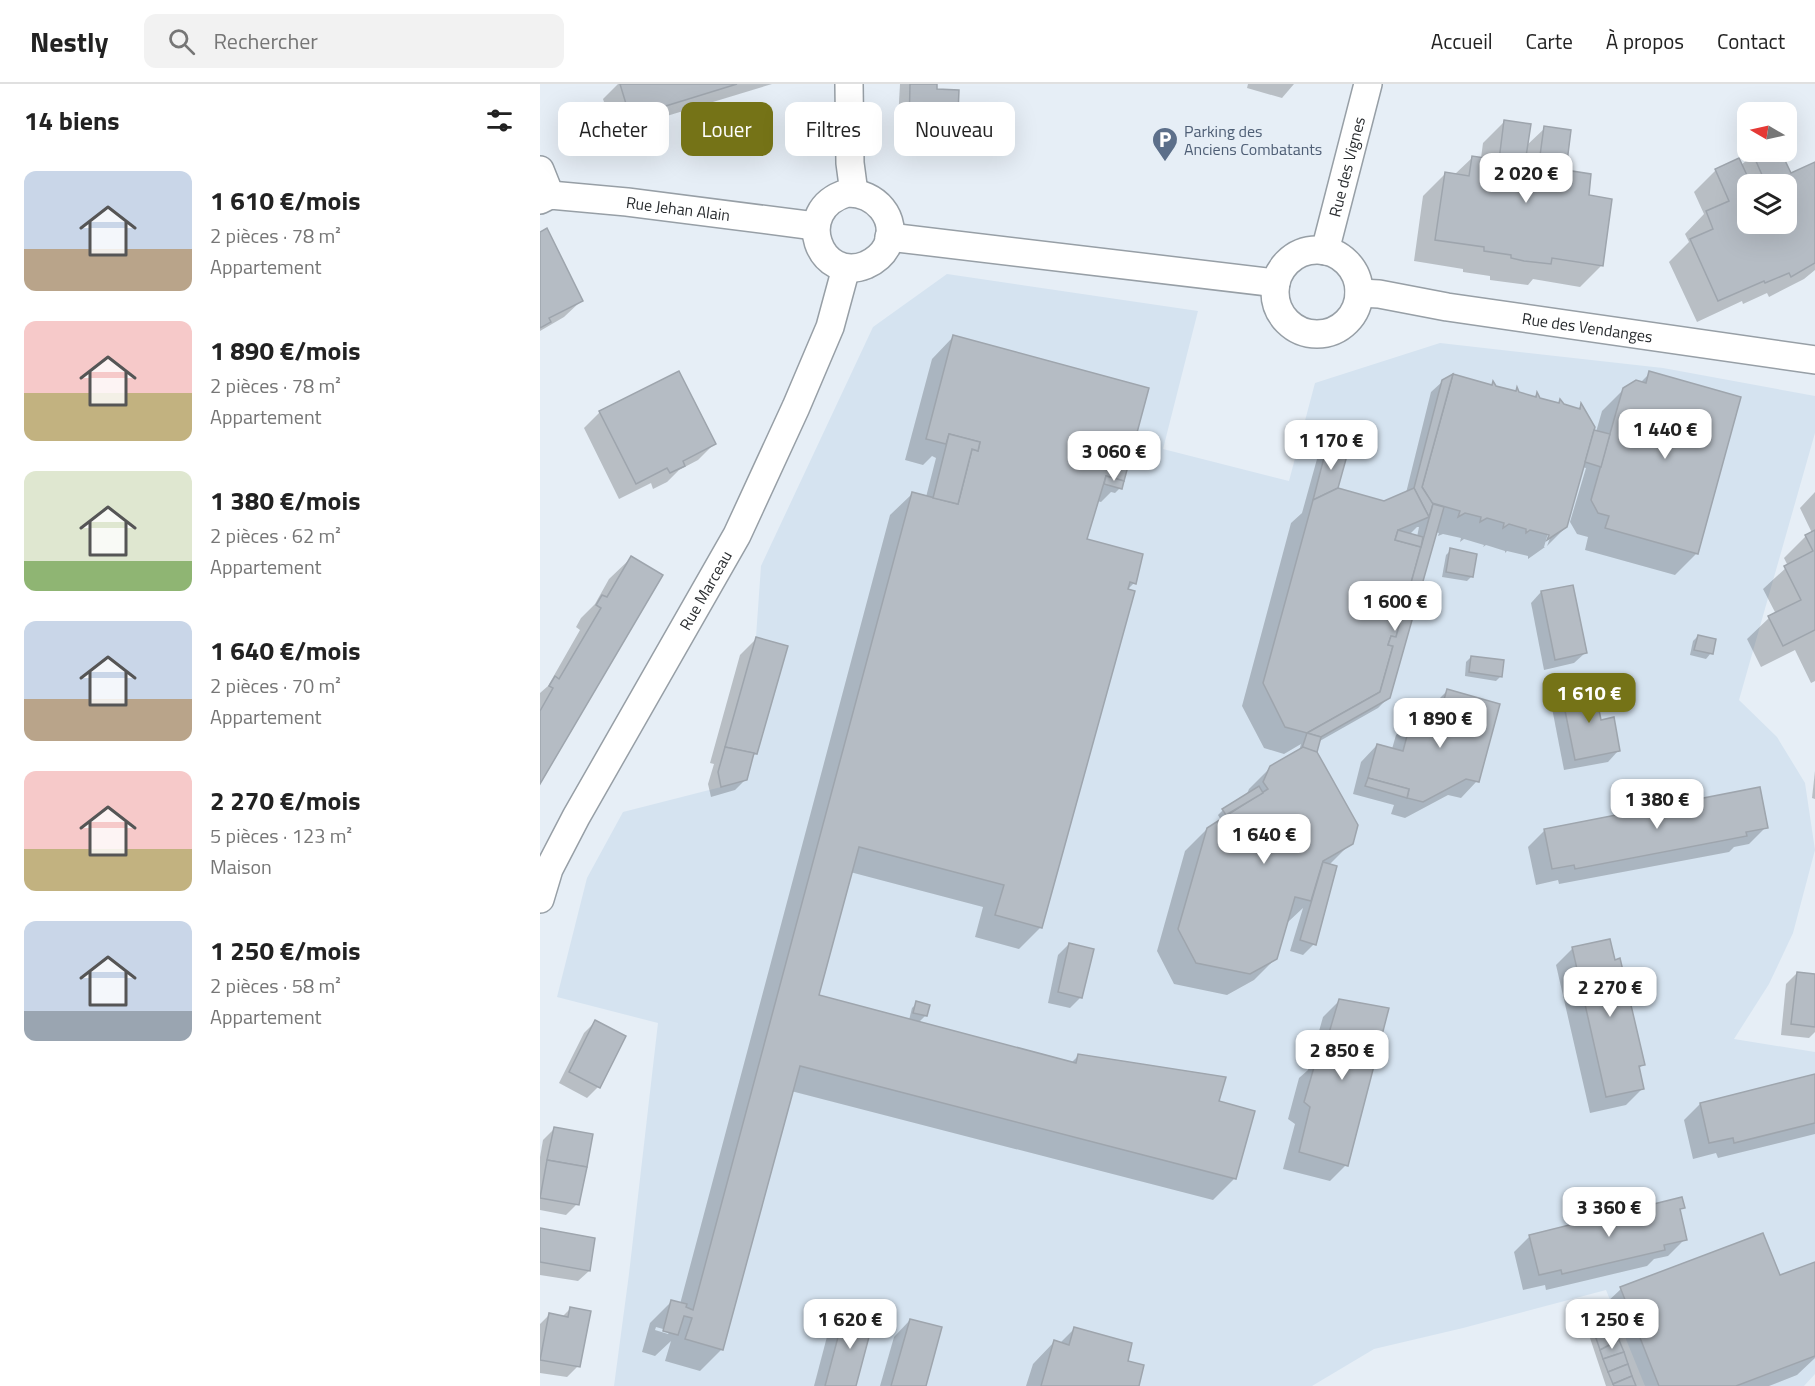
<!DOCTYPE html>
<html lang="fr">
<meta charset="utf-8">
<style>
:root{--surface:#fff;--page:#f2f2f2;--text:#222;--muted:#767676;--line:#e0e0e0;--accent:#757317}
body{margin:0;font-family:"Titillium Web",sans-serif;background:var(--page);color:var(--text);height:100vh;display:flex;flex-direction:column;font-size:22px;white-space:nowrap}
*{box-sizing:border-box;margin:0}
p{font-size:20px;color:var(--muted)}
.icon{flex:none;width:33px;height:33px;fill:none;stroke:currentColor;stroke-width:2;stroke-linecap:round;stroke-linejoin:round}
.map{position:relative;flex:1;overflow:hidden}
.details{display:flex;flex-direction:column;background:var(--surface);width:540px}
.details>*{flex:none}
.top-card{position:absolute;left:18px;top:18px;width:570px;height:54px;display:flex;gap:12px}
.needle{width:39px;rotate:279deg}
.buttons{position:absolute;left:1197px;top:18px;display:grid;gap:12px}
.buttons a{display:grid;place-items:center;width:60px;height:60px;border-radius:12px;background:var(--surface);box-shadow:0 6px 24px #0002;font-size:30px}
.price{position:absolute;translate:-50% -51px;padding:0 14px;border-radius:12px;background:#fff;color:#222;font-size:20px;line-height:39px;filter:drop-shadow(0 2px 3px #0008)}
.price::after{content:'';position:absolute;left:50%;top:36px;width:18px;height:14px;margin-left:-9px;background:inherit;clip-path:polygon(0 0,100% 0,50% 100%)}
.price.on{background:var(--accent);color:#fff}
ul{padding:0;list-style:none}
li{display:flex;align-items:center;gap:18px;height:150px;padding:0 24px}
li span{display:grid;place-items:center;flex:none;width:168px;height:120px;border-radius:12px;color:#555}
li>.icon{margin-inline-start:auto}
span .icon{width:72px;height:72px;fill:#fffc;stroke-width:1}
li b{font-size:26px}
h2{display:flex;justify-content:space-between;align-items:center;height:72px;padding:0 24px;font-size:26px}
.tag{padding:0 21px;border-radius:12px;background:var(--surface);box-shadow:0 6px 24px #0002;font-size:21px;line-height:54px}
.tag.on{background:var(--accent);color:#fff}
header{display:flex;align-items:center;gap:36px;box-sizing:border-box;height:84px;padding:0 30px;background:var(--surface);border-bottom:2px solid var(--line)}
header strong{font-size:28px}
nav{display:flex;gap:33px;margin-inline-start:auto;font-size:21px}
.search{width:420px;height:54px;background:var(--page);display:flex;align-items:center;gap:15px;box-sizing:border-box;padding:0 21px;border-radius:12px;color:var(--muted);font-size:22px}
main{display:flex;flex:1;min-height:0}
.map>svg:first-child{display:block}
</style>
<header>
<strong>Nestly</strong>
<div class="search"><svg class="icon" aria-label="search" viewBox="0 0 24 24"><circle cx="10" cy="10" r="6"/><path d="M15 15l6 6"/></svg>Rechercher</div>
<nav><a>Accueil</a><a>Carte</a><a>À propos</a><a>Contact</a></nav>
</header>
<main>
<section class="details">
<h2>14 biens<svg class="icon" aria-label="filters" viewBox="0 0 24 24"><path d="M4 7h16M4 17h16"/><circle cx="9" cy="7" r="2"/><circle cx="15" cy="17" r="2"/></svg></h2>
<ul>
<li><span style="background:linear-gradient(#c9d6e8 65%,#b9a48a 0)"><svg class="icon" aria-label="home" viewBox="0 0 24 24"><path d="M3 11l9-7 9 7M6 9v11h12V9"/></svg></span><div><b>1 610 €/mois</b><p>2 pièces · 78 m²</p><p>Appartement</p></div></li>
<li><span style="background:linear-gradient(#f6c9c9 60%,#c2b280 0)"><svg class="icon" aria-label="home" viewBox="0 0 24 24"><path d="M3 11l9-7 9 7M6 9v11h12V9"/></svg></span><div><b>1 890 €/mois</b><p>2 pièces · 78 m²</p><p>Appartement</p></div></li>
<li><span style="background:linear-gradient(#dfe7d0 75%,#8fb573 0)"><svg class="icon" aria-label="home" viewBox="0 0 24 24"><path d="M3 11l9-7 9 7M6 9v11h12V9"/></svg></span><div><b>1 380 €/mois</b><p>2 pièces · 62 m²</p><p>Appartement</p></div></li>
<li><span style="background:linear-gradient(#c9d6e8 65%,#b9a48a 0)"><svg class="icon" aria-label="home" viewBox="0 0 24 24"><path d="M3 11l9-7 9 7M6 9v11h12V9"/></svg></span><div><b>1 640 €/mois</b><p>2 pièces · 70 m²</p><p>Appartement</p></div></li>
<li><span style="background:linear-gradient(#f6c9c9 65%,#c2b280 0)"><svg class="icon" aria-label="home" viewBox="0 0 24 24"><path d="M3 11l9-7 9 7M6 9v11h12V9"/></svg></span><div><b>2 270 €/mois</b><p>5 pièces · 123 m²</p><p>Maison</p></div></li>
<li><span style="background:linear-gradient(#c9d6e8 75%,#9aa5b1 0)"><svg class="icon" aria-label="home" viewBox="0 0 24 24"><path d="M3 11l9-7 9 7M6 9v11h12V9"/></svg></span><div><b>1 250 €/mois</b><p>2 pièces · 58 m²</p><p>Appartement</p></div></li>
</ul>
</section>
<div class="map">
<svg width="1275" height="1302" viewBox="0 0 1275 1302">
<rect width="100%" height="100%" fill="#e6eef6"/>
<path fill="#d5e3f0" d="M407,190L658,227L623,365L749,397L775,299L900,259L1123,284L1275,312V349L1199,616L1237,653L1265,699L1275,766L1253,849L1229,900L1194,955L1275,968V1290L1264,1302H1105L1066,1206L923,1244L834,1265L772,1302H74L89,1190L118,939L17,913L47,794L83,728L181,703L178,688L216,553L221,482L333,243Z"/>
<g fill="#0003" fill-rule="evenodd">
<path d="M78,0H232L74,48L63,15Z"/>
<path d="M360,0H396L395,6L416,28L409,35V48L398,59L359,56L360,36H358Z"/>
<path d="M708,0H754L742,14L707,4Z"/>
<path d="M965,37L986,62L1005,44L1024,87L1047,112L1062,181L1040,203L993,195L988,201L950,196V192L923,188V185L874,177L883,112L905,90L914,91L933,73L941,74L943,59Z"/>
<path d="M1217,68H1239L1250,91L1275,81V186L1264,195L1229,213L1227,209L1203,220L1202,217L1157,238L1129,178L1149,158L1145,150L1164,130L1154,108L1176,86L1201,81ZM1208,100H1246V140H1208Z"/>
<path d="M0,149L41,217L24,233L0,247Z"/>
<path d="M413,253L580,404L575,409L571,408L561,418L557,417L545,456L594,499L587,506L501,843L479,865L435,853L443,823L310,788L277,912L369,936L372,924L377,919L386,931L378,939L531,979L539,971L678,1018L695,1094L673,1116L251,1007L182,1265L160,1287L125,1277L131,1257L115,1272L102,1268L110,1239L132,1217L140,1220L350,431L372,410L386,413L396,374L392,372L383,381L365,376L392,275ZM116,1243L130,1247L128,1250L115,1246Z"/>
<path d="M1110,289L1157,469L1135,491L1045,466L1048,453L1037,450L1030,438L1046,384L1042,383L1026,443L1007,462L1010,454L1009,446L1004,463H1005L988,475V472L967,467L965,469V467L946,461L943,463L944,461L924,455L920,458L921,454L903,450L898,452L899,449L895,448L849,613L838,624L778,658L775,670L811,759L789,781L774,860L763,871L750,867L763,824L748,838H746L736,874L714,896L687,911L634,900L617,867L645,767L667,745L681,736L678,731L683,726L706,712L709,705L731,683L759,667L761,660L744,670L724,664L702,622L751,439L762,429L777,375L788,364L796,406L844,418L866,409L891,308L903,297L951,302L953,299L955,303L974,308L976,306L978,310L993,314L997,310L999,315L1017,320L1020,317L1023,321L1037,325L1041,322L1052,347L1056,348L1062,327L1084,305L1100,299ZM877,443H879L877,453L869,451Z"/>
<path d="M60,328L174,360L158,376L139,386L127,398L113,405L111,399L79,415L44,344Z"/>
<path d="M1275,408V597L1271,599L1255,566L1221,583L1207,555L1229,534L1236,530L1223,505L1248,482L1244,474L1266,452L1272,449L1260,424Z"/>
<path d="M911,466L932,492L927,497L902,493L906,471Z"/>
<path d="M91,474L0,697V609L8,602L40,546L36,543L41,534L55,520L69,495Z"/>
<path d="M1001,508L1045,569L1034,579L1004,586L991,519Z"/>
<path d="M1158,552L1171,569L1166,575L1150,571L1153,557Z"/>
<path d="M217,554L216,669L212,673L206,695L195,706L171,713L168,700L174,680L170,679L200,571Z"/>
<path d="M931,573L961,592L956,597L925,592L926,578Z"/>
<path d="M907,607L937,697L921,714L908,711L865,734L851,730L854,721L813,710L821,678L837,661L852,665L856,651L873,635L886,639L891,623Z"/>
<path d="M1022,608L1060,637L1078,667L1068,678L1024,686L1011,619Z"/>
<path d="M1275,687V715L1272,714Z"/>
<path d="M1226,743L1209,760L1194,763L1189,768L1019,800L1018,796L996,801L988,763L1005,746Z"/>
<path d="M529,860L541,913L530,924L508,919L518,871Z"/>
<path d="M1033,864L1103,981L1098,985L1103,1004L1086,1021L1050,1029L1016,881Z"/>
<path d="M1257,889L1275,891V948L1269,954L1241,951L1246,900Z"/>
<path d="M799,917L806,1081L790,1097L743,1085L755,1040L748,1035L759,994L768,986L783,933Z"/>
<path d="M55,938L58,1003L47,1014L19,999L44,949Z"/>
<path d="M1275,991V1050L1178,1074L1176,1069L1153,1075L1144,1036L1160,1020Z"/>
<path d="M14,1045L37,1120L26,1131L0,1126V1073L3,1056Z"/>
<path d="M1143,1123L1139,1127L1145,1155L1128,1172L1114,1175L1107,1182L1006,1206L1005,1201L983,1206L974,1168L990,1152Z"/>
<path d="M0,1146L49,1187L38,1197L0,1191Z"/>
<path d="M1275,1179V1274L1257,1291L1229,1302H1066L1041,1227L1046,1222L1066,1219L1081,1205L1239,1193Z"/>
<path d="M30,1225L38,1282L27,1293L0,1289V1240L9,1231L22,1233Z"/>
<path d="M306,1228L314,1302H274L289,1245Z"/>
<path d="M370,1236L384,1302H340L354,1253Z"/>
<path d="M534,1245L597,1302H486L493,1280L514,1258L520,1259Z"/>
</g>
<g fill="#b5bcc4" stroke="#9ea5ad" stroke-width="1.5">
<path d="M80,0H197L90,33Z"/>
<path d="M370,0H397V5L419,6L418,29L411,28L410,48L369,46Z"/>
<path d="M964,36L991,40L983,92L997,94L1004,42L1031,46L1026,86L1051,90L1049,111L1072,115L1063,182L1012,174L1011,180L984,177L971,174V171L944,167V163L895,156L905,88L929,92L932,72L959,76Z"/>
<path d="M1212,68H1241L1251,89L1275,78V179L1251,193L1249,189L1225,199L1224,197L1178,217L1150,155L1173,145L1166,127L1189,117L1175,85L1199,74L1211,100H1208V140H1246V100H1226Z"/>
<path d="M7,144L43,217L9,234L11,238L0,244V148Z"/>
<path d="M413,251L609,304L584,397L566,392L547,455L603,470L596,500L590,498L588,505L595,507L502,844L455,831L464,801L319,763L279,911L536,979L538,970L686,993L679,1017L715,1027L696,1095L260,982L183,1266L145,1255L152,1234L144,1232L138,1251L123,1247L131,1216L147,1220L146,1223L153,1226L372,408L418,420L432,365L438,367L440,358L409,350L406,360L386,355Z"/>
<path d="M139,287L176,360L143,377L145,382L130,389L127,384L96,400L59,327Z"/>
<path d="M1109,287L1201,313L1158,470L1065,444L1069,432L1058,429L1051,416L1083,304L1096,296L1106,299Z"/>
<path d="M913,290L952,301L953,297L956,302L976,307L977,303L979,308L996,313L997,308L1000,314L1019,319L1020,315L1024,320L1040,325L1041,319L1055,343L1027,443L1007,456L1009,451L990,446L986,449V445L969,440L963,444L964,439L947,434L940,438L941,433L925,429L918,433L920,427L892,419L882,403Z"/>
<path d="M913,290L882,403L893,420L889,433L874,404L902,296Z"/>
<path d="M1054,346L1070,350L1061,383L1045,378Z"/>
<path d="M409,350L440,358L438,367L432,365L418,420L393,414Z"/>
<path d="M787,362L808,368L798,404L773,416Z"/>
<path d="M566,392L584,397L582,405L564,400Z"/>
<path d="M798,404L844,417L874,404L889,433L858,446L855,456L881,463L856,553L851,552L848,561L853,562L840,608L767,649L745,643L723,599L773,416Z"/>
<path d="M893,420L904,423L850,614L781,653L767,649L840,608L853,562L848,561L851,552L856,553Z"/>
<path d="M858,446L883,453L881,463L855,456Z"/>
<path d="M1275,446V546L1243,562L1228,532L1261,516L1244,482L1273,467L1265,451Z"/>
<path d="M910,464L937,470L933,493L906,488Z"/>
<path d="M91,472L123,491L0,700V627L13,604L9,602L15,592L19,595L61,524L56,521L62,511L67,513Z"/>
<path d="M1033,501L1047,569L1015,576L1001,507Z"/>
<path d="M1158,551L1176,555L1173,570L1154,566Z"/>
<path d="M216,553L248,562L217,670L185,663Z"/>
<path d="M931,572L964,576L962,593L929,588Z"/>
<path d="M1054,601L1061,636L1074,633L1080,667L1035,676L1021,607Z"/>
<path d="M907,605L960,620L939,698L926,695L883,718L867,714L869,705L828,694L837,660L863,667L872,633L897,640Z"/>
<path d="M767,649L781,653L777,668L762,664Z"/>
<path d="M185,663L214,669L207,696L181,703L178,688Z"/>
<path d="M763,663L777,668L818,741L813,760L783,777L771,817L755,813L737,875L710,890L656,879L638,845L667,744L728,705L723,698L730,682Z"/>
<path d="M828,694L869,705L867,714L825,702Z"/>
<path d="M719,702L723,709L686,731L682,725Z"/>
<path d="M1220,703L1228,744L1206,748L1207,752L1035,785L1034,781L1012,785L1004,745Z"/>
<path d="M783,778L797,782L776,861L760,856Z"/>
<path d="M1070,855L1075,876L1080,874L1105,981L1099,982L1104,1005L1066,1013L1032,863Z"/>
<path d="M529,859L554,865L542,914L518,908Z"/>
<path d="M1257,888L1275,890V943L1251,940Z"/>
<path d="M799,915L849,924L808,1082L759,1068L770,1023L764,1018L776,976H781Z"/>
<path d="M376,917L390,921L387,932L373,929Z"/>
<path d="M55,936L86,952L60,1004L29,988Z"/>
<path d="M1275,990V1039L1194,1059L1193,1054L1169,1059L1160,1019Z"/>
<path d="M14,1043L53,1050L47,1083L7,1076Z"/>
<path d="M7,1076L47,1083L39,1121L0,1114Z"/>
<path d="M1142,1113L1145,1124L1140,1125L1147,1156L1124,1161L1125,1166L1022,1190L1021,1186L999,1191L989,1151Z"/>
<path d="M0,1144L55,1154L50,1187L0,1178Z"/>
<path d="M1223,1149L1240,1191L1275,1178V1272L1196,1302H1119L1080,1203Z"/>
<path d="M1067,1216L1071,1230L1052,1240L1045,1221Z"/>
<path d="M30,1223L51,1227L40,1283L0,1276L9,1229L28,1233Z"/>
<path d="M305,1227L334,1234L316,1302H285Z"/>
<path d="M1071,1230L1075,1244L1056,1254L1052,1240Z"/>
<path d="M370,1235L402,1243L386,1302H351Z"/>
<path d="M534,1243L592,1259L588,1277L604,1281L599,1302H501L514,1256L529,1261Z"/>
<path d="M1075,1244L1079,1256L1060,1266L1056,1254Z"/>
<path d="M1079,1256L1084,1268L1063,1275L1060,1266Z"/>
<path d="M1084,1268L1088,1280L1068,1288L1063,1275Z"/>
<path d="M1088,1280L1092,1292L1073,1300L1068,1288Z"/>
<path d="M1092,1292L1096,1302H1074L1073,1300Z"/>
</g>
<g fill="none" stroke-linecap="round" stroke-linejoin="round">
<defs>
<g id="minor">
<path d="M309,0L310,79L314,109"/>
<path d="M0,86L10,111"/>
<path d="M307,109C335,108 359,134 347,162C343,170 335,177 326,181C280,200 251,126 307,109Z"/>
<path id="s1" d="M0,116L10,111L87,118L275,142"/>
<path d="M349,153L736,199"/>
<circle cx="777" cy="208" r="42"/>
<path id="s2" d="M785,167L828,0"/>
<path id="s3" d="M819,209L839,210L907,223L1275,276"/>
<path id="s4" d="M0,815L9,785L36,733L197,451L256,323L290,243L306,184"/>
</g>
</defs>
<use href="#minor" stroke="#979fa6" stroke-width="30"/>
<use href="#minor" stroke="#fff" stroke-width="27"/>
</g>
<defs>
<symbol id="parking-pin" viewBox="-11 -11 22 30"><path d="M0 17L-7.5 6A9.5 9.5 0 1 1 7.5 6Z" fill="#5c6f8a" stroke="#e6eef6"/><path d="M-3.5-5.5H1a3.5 3.5 0 0 1 0 7H-1V5.5H-3.5ZM-1-3.4V-.6H.8a1.4 1.4 0 0 0 0-2.8Z" fill="#fff"/></symbol>
</defs>
<g fill-rule="evenodd">
<use href="#parking-pin" x="610" y="41" width="30" height="40"/>
</g>
<g text-anchor="middle" dominant-baseline="central" stroke-width="4.5" stroke-linejoin="round" paint-order="stroke">
<g font-size="16" fill="#4e5e75" stroke="#e6eef6" text-anchor="start">
<text x="644" y="47">Parking des<tspan x="644" dy="18">Anciens Combatants</tspan></text>
</g>
<g font-size="16" fill="#292c2f" stroke="#e6eef6">
<text stroke="none"><textPath href="#s2" startOffset="87">Rue des Vignes</textPath></text>
<text stroke="none"><textPath href="#s1" startOffset="140">Rue Jehan Alain</textPath></text>
<text stroke="none"><textPath href="#s3" startOffset="231">Rue des Vendanges</textPath></text>
<text stroke="none"><textPath href="#s4" startOffset="351">Rue Marceau</textPath></text>
</g>
</g>
</svg>
<div class="buttons">
<a><svg class="needle" viewBox="-14 -14 28 28"><path d="M0-13l5 13h-10z" fill="#e53935"/><path d="M0 13l5-13h-10z" fill="#767676"/></svg></a>
<a><svg class="icon" aria-label="layers" viewBox="0 0 24 24"><path d="M12 4l9 5-9 5-9-5zM3 14l9 5 9-5"/></svg></a>
</div>
<b class="price" style="left:986px;top:120px">2 020 €</b>
<b class="price" style="left:1125px;top:376px">1 440 €</b>
<b class="price" style="left:791px;top:387px">1 170 €</b>
<b class="price" style="left:574px;top:398px">3 060 €</b>
<b class="price" style="left:855px;top:548px">1 600 €</b>
<b class="price on" style="left:1049px;top:640px">1 610 €</b>
<b class="price" style="left:900px;top:665px">1 890 €</b>
<b class="price" style="left:1117px;top:746px">1 380 €</b>
<b class="price" style="left:724px;top:781px">1 640 €</b>
<b class="price" style="left:1070px;top:934px">2 270 €</b>
<b class="price" style="left:802px;top:997px">2 850 €</b>
<b class="price" style="left:1069px;top:1154px">3 360 €</b>
<b class="price" style="left:310px;top:1266px">1 620 €</b>
<b class="price" style="left:1072px;top:1266px">1 250 €</b>
<div class="top-card">
<a class="tag">Acheter</a>
<a class="tag on">Louer</a>
<a class="tag">Filtres</a>
<a class="tag">Nouveau</a>
</div>
</div>
</main>
